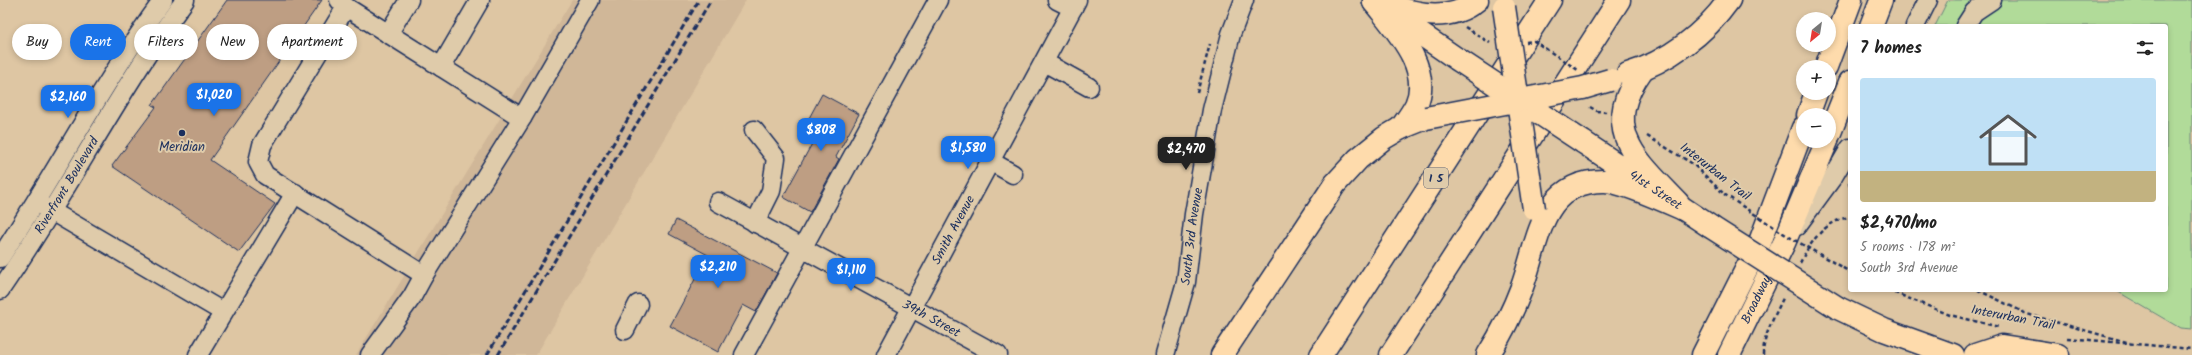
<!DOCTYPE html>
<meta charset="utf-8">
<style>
:root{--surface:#fff;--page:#f2f2f2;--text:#222;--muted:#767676;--accent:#1a73e8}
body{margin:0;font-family:Kalam,sans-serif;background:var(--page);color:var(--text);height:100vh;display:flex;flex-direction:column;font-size:15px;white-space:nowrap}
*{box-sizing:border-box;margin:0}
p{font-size:13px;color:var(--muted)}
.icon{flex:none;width:22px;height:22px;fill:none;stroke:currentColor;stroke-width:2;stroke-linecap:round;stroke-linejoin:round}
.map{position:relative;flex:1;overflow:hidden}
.side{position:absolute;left:1848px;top:24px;width:320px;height:268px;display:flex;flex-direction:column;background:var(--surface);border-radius:4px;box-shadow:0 2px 6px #0003}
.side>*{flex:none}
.top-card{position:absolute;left:12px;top:24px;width:380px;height:36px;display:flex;gap:8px}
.needle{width:26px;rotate:210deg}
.fabs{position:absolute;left:1796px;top:12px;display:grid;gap:8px}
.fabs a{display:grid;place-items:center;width:40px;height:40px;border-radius:50%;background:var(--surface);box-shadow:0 2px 6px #0003;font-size:20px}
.price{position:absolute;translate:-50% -34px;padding:0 9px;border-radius:8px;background:var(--accent);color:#fff;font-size:13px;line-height:26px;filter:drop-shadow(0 1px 2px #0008)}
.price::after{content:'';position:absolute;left:50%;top:24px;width:12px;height:9px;margin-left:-6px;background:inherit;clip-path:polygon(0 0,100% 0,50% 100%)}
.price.on{background:#222;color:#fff}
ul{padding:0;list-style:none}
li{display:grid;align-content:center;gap:8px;height:212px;padding:0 12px}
li span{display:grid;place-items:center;height:124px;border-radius:4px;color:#555}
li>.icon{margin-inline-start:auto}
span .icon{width:72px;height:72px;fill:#fffc;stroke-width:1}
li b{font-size:17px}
h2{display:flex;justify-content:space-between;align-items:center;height:48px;padding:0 12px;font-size:17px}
.chip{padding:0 14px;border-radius:18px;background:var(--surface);box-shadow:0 2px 6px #0003;font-size:14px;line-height:36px}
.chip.on{background:var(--accent);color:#fff}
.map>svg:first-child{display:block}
</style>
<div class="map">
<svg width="2192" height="355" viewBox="0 0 2192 355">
<rect width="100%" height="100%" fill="#dec6a3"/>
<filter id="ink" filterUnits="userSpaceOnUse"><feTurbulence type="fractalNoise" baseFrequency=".025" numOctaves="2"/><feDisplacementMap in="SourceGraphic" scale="8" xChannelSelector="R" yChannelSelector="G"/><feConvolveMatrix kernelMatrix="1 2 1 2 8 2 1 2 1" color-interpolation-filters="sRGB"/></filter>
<g filter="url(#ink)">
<path fill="#d0b798" d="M572,0H746L536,355H356Z"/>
<path fill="#b1db99" stroke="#66857c" d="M1948,0H2192V329L2180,328L2115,290H2166V26H1935Z"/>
<g fill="#be9e83" stroke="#1b2f5e">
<path d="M227,0H322L210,160L275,204L239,252L112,166L156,107L152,105Z"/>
<path d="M822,94L859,114L836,157L839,159L810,212L783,197L821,127L808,120Z"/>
<path d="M676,220L777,273L756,312L743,305L718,352L670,326L708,255L669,234Z"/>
</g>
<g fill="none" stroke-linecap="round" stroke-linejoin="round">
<defs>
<g id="minor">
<path d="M339,0L346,7L522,118L590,0"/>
<path d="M1057,0L1073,8"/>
<path d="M346,7L262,145L258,162L265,175L424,275L522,118"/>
<path d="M1915,26L1928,0"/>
<path d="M1965,26L1974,12L1992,0"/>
<path d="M388,34L409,0"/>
<path d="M1044,62L1089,87"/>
<path d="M441,67L480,0"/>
<path d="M754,130L776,158L771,191L755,223"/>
<path d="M990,161L1013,174"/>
<path id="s1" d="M718,202L998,355"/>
<path d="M41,205L223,312"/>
<path d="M1797,226L1833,177L1850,148"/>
<path d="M0,258C56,173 103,82 163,0"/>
<path id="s2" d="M0,290C66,195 117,93 185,0"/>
<path d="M625,330L638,304"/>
<path d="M198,355L295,193"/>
<path d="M370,355L412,297L424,275"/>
<path d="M744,355L938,0"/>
<path id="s3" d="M886,355L1077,0"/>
<path id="s4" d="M1165,355L1186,282L1194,214L1212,110L1231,34L1244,0"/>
</g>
<g id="major">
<path d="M1380,6L1457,59"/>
<path d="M1871,26L1881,0"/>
<path d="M1829,135L1850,82"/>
<path id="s5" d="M1583,142L1711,227"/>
<path d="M1838,308L1884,330L1953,355"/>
<path id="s6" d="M1729,355L1784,243L1827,141"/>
<path d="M1975,355L2002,346L2058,355"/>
</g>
<g id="highway">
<path d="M1374,2C1395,29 1433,68 1416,105C1412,113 1406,121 1401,128"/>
<path d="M1374,2C1410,11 1445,26 1477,0"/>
<path d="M1826,67L1851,0"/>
<path d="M1642,70C1599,130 1636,159 1678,203"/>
<path d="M1628,74C1667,62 1705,34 1729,0"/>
<path d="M1808,115L1816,93"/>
<path d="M1222,355L1335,184L1358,159L1384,138L1401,128L1426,118"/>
<path d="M1321,355L1550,0"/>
<path d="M1391,355L1619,0"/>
<path d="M1488,355C1502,333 1513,311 1522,287C1539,240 1541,180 1605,181C1623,182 1665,201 1683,209"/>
<path d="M1703,355L1760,242L1803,128"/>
</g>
</defs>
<use href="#minor" stroke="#1b2f5e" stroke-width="21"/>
<use href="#major" stroke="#1b2f5e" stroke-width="25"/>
<use href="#highway" stroke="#1b2f5e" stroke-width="25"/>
<g stroke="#1b2f5e" stroke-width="2.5" stroke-dasharray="4 3" stroke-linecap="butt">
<path d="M1197,93L1210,44"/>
<path d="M1590,107L1597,111L1606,112"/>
<path d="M1647,136L1693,164L1724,194"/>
<path d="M1849,182L1850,189"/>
<path d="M1800,263C1811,241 1825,221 1850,217"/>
<path d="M1888,290L1950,315L1999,327"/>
<path d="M1978,290L2027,314L2130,343"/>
<path d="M2067,338L2192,349"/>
<path d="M1763,355C1763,335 1776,314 1784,296"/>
</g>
<use href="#minor" stroke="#dfcbaa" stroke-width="18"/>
<use href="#major" stroke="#fedbac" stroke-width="22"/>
<use href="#highway" stroke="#fedbac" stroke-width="22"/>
<g stroke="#1b2f5e" stroke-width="3" stroke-dasharray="6 3" stroke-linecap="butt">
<path d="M487,355L699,0"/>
<path d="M498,355L711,0"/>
</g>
<defs>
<g id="major-bridge">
<path d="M1457,59L1583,142"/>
<path d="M1711,227L1838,308"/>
</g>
<g id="highway-bridge">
<path d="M1504,7L1534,209"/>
<path d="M1426,118L1583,88L1610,80"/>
</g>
</defs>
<use href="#major-bridge" stroke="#1b2f5e" stroke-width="25" stroke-linecap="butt"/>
<use href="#highway-bridge" stroke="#1b2f5e" stroke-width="25" stroke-linecap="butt"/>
<g stroke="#1b2f5e" stroke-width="2.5" stroke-dasharray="4 3" stroke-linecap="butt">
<path d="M1465,27L1490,43"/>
<path d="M1526,42L1534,41L1578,70"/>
<path d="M1724,194L1786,235L1850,272"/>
</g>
<use href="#major-bridge" stroke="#fedbac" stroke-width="22"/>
<use href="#highway-bridge" stroke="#fedbac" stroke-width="22"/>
</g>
</g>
<circle fill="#1b2f5e" stroke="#dfcbaa" stroke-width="1.5" cx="182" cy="133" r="4"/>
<g text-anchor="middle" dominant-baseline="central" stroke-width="4" stroke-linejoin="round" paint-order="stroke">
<rect fill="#dfcbaa" stroke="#565e75" stroke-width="1" x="1424" y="168" width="24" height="20" rx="3"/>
<g font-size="12" font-weight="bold" fill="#1b2f5e">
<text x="1436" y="178">I 5</text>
</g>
<g font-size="13" fill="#1b2f5e" stroke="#dfcbaa">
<text x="182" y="147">Meridian</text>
</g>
<g font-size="13" fill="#1b2f5e" stroke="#dfcbaa">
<text transform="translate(1715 172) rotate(38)">Interurban Trail</text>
<text stroke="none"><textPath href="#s2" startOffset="124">Riverfront Boulevard</textPath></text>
<text stroke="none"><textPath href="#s5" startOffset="87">41st Street</textPath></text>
<text stroke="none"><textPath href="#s3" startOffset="142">Smith Avenue</textPath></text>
<text stroke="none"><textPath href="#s4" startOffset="122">South 3rd Avenue</textPath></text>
<text stroke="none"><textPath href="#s6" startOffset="62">Broadway</textPath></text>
<text transform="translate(2013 318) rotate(11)">Interurban Trail</text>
<text stroke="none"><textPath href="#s1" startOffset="243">39th Street</textPath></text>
</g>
</g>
</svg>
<div class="fabs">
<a><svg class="needle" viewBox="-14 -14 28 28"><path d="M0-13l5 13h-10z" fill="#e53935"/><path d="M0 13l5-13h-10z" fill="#767676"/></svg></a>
<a>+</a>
<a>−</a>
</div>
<b class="price" style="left:214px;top:117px">$1,020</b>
<b class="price" style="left:68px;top:119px">$2,160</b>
<b class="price" style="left:821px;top:152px">$808</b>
<b class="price" style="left:968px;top:170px">$1,580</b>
<b class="price on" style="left:1186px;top:171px">$2,470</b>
<b class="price" style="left:718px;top:289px">$2,210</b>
<b class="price" style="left:851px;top:292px">$1,110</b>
<div class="top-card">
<a class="chip">Buy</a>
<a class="chip on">Rent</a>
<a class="chip">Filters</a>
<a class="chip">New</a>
<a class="chip">Apartment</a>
</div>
<section class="side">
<h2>7 homes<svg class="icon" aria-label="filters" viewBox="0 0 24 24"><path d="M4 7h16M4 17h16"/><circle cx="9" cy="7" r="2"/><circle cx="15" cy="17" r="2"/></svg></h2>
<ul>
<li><span style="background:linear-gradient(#bfe0f5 75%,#c2b280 0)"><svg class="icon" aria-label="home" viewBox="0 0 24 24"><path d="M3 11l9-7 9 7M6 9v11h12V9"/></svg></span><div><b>$2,470/mo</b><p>5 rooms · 178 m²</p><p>South 3rd Avenue</p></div></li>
</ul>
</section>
</div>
